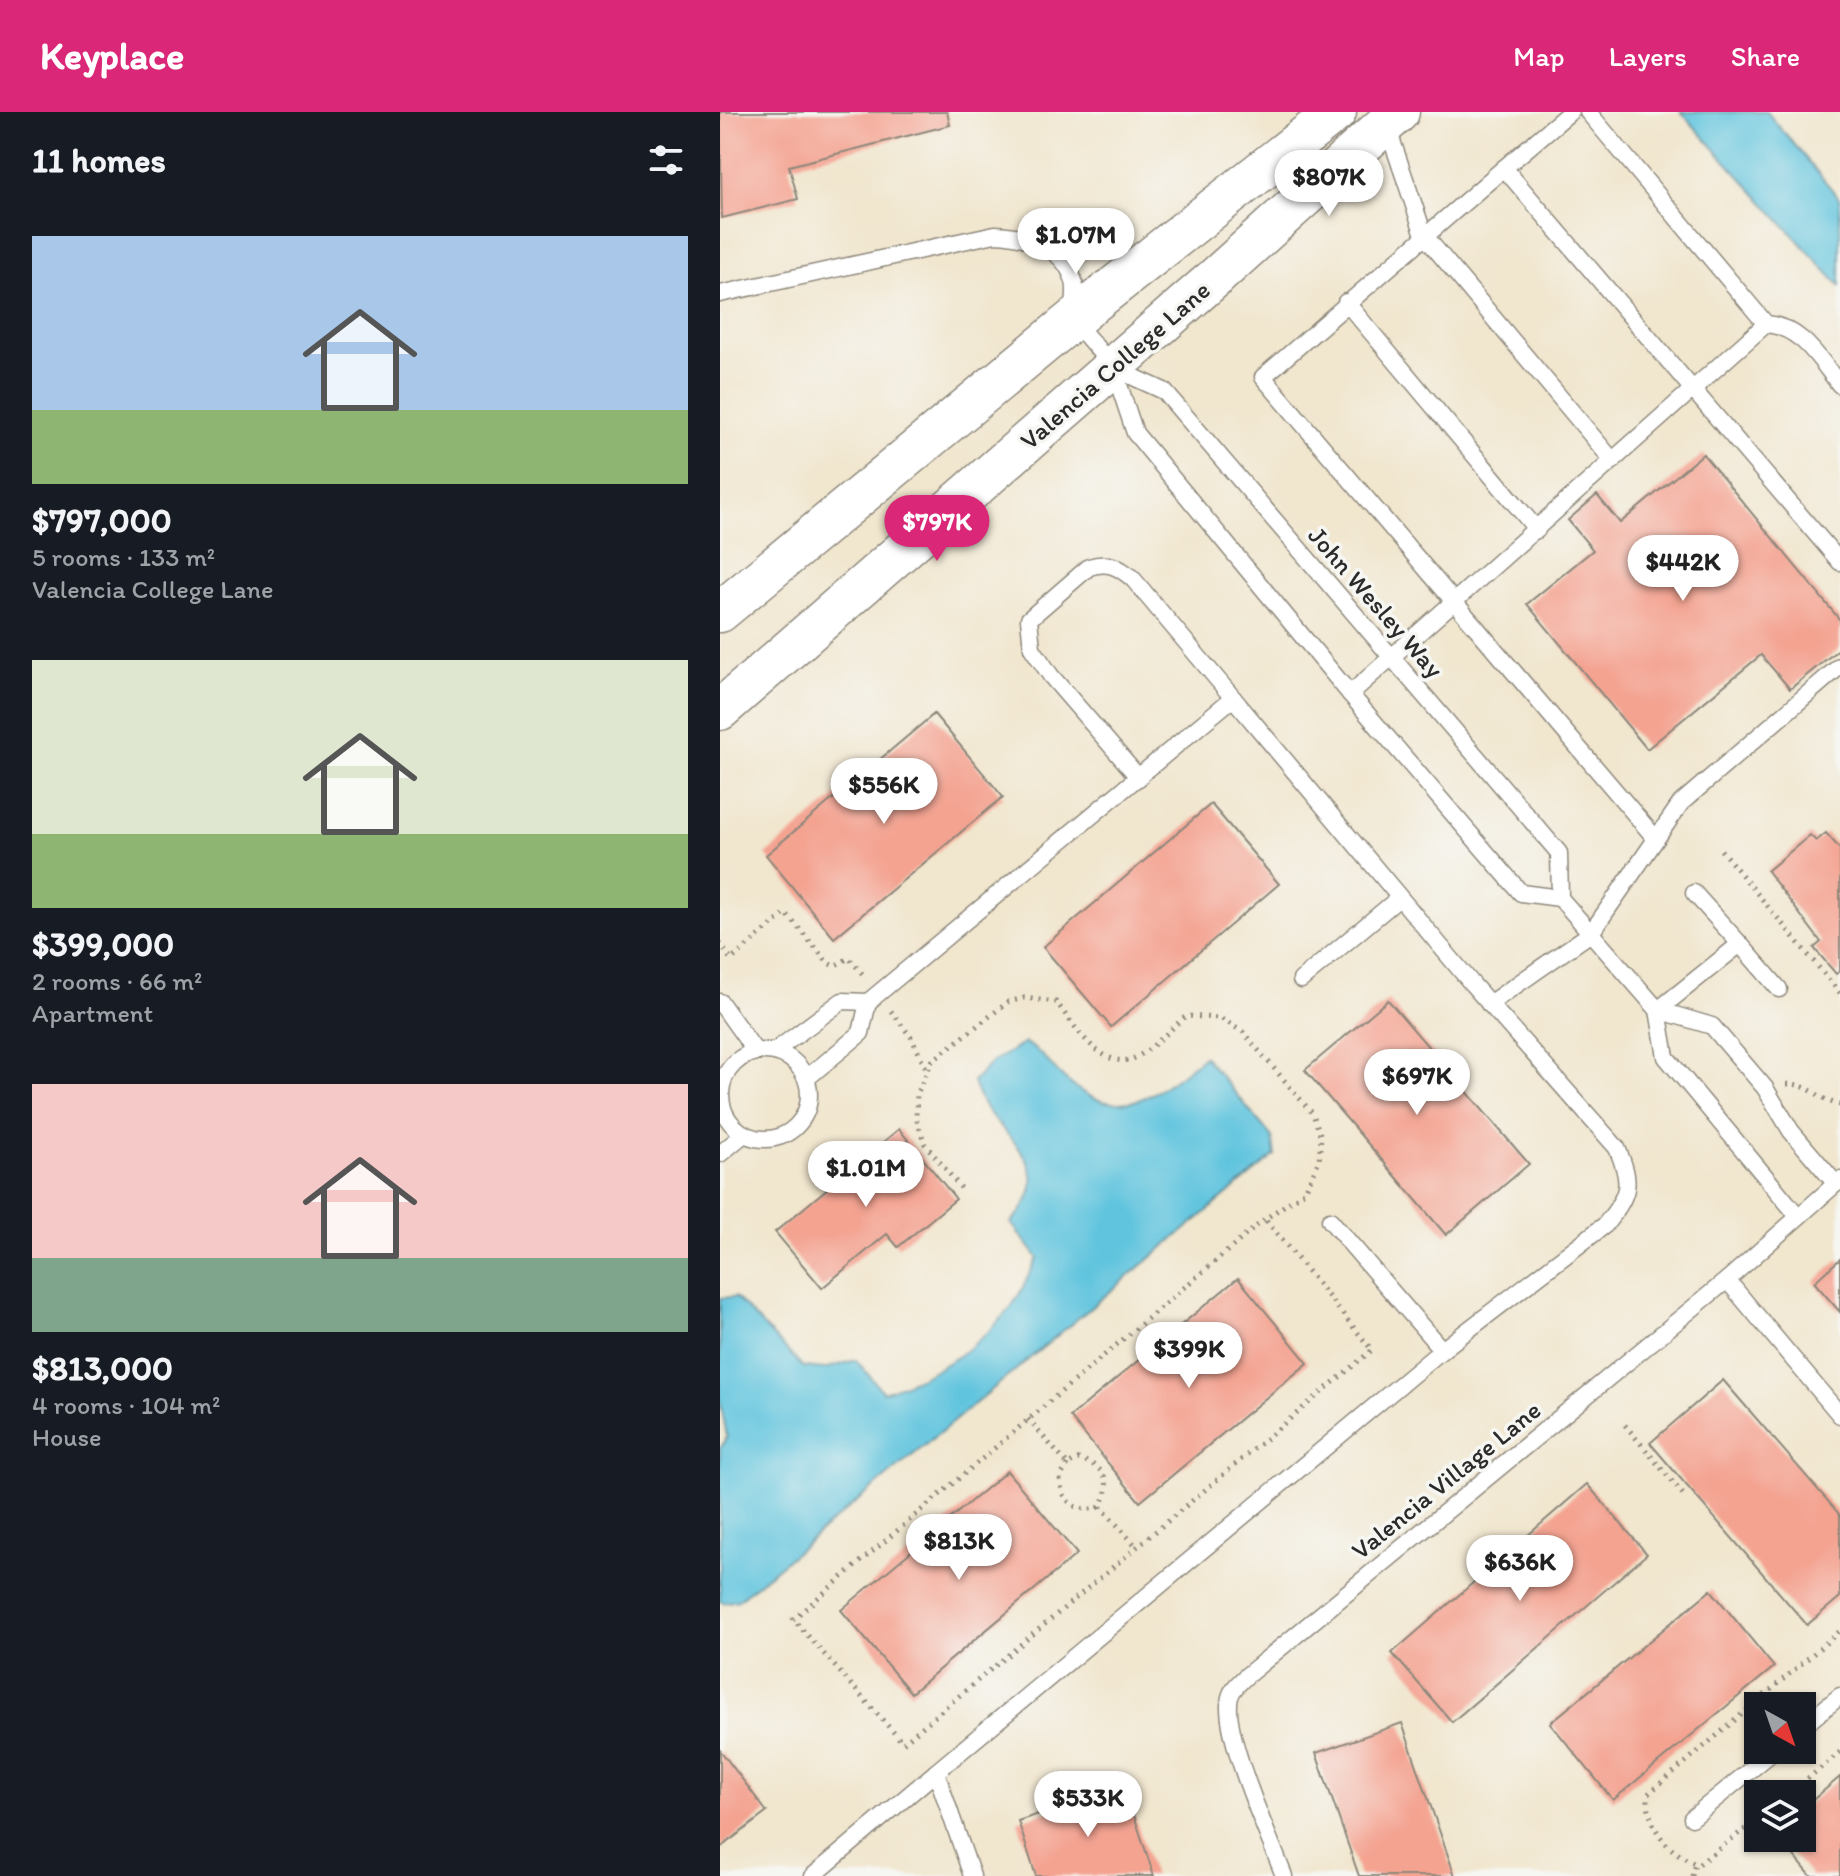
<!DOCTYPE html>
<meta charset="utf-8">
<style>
:root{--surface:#171b24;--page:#242831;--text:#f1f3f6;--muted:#9ea1a6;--accent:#db2777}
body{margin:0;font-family:Itim,sans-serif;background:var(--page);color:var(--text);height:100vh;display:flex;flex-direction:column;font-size:30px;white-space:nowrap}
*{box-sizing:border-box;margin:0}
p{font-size:26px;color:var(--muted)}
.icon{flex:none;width:44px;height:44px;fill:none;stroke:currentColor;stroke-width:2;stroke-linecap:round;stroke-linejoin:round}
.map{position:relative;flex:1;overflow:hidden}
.sheet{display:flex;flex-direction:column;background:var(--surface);width:720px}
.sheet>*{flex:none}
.needle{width:52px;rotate:140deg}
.buttons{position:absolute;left:1024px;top:1580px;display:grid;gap:16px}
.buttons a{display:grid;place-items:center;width:72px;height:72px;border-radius:0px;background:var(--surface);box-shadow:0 2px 6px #0004;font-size:40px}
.price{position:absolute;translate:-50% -68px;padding:0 18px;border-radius:28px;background:#fff;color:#222;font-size:26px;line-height:52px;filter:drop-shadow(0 2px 4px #0008)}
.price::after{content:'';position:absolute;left:50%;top:48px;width:24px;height:18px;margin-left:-12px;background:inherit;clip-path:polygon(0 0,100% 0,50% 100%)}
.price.on{background:var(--accent);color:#fff}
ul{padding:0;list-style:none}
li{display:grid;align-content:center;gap:16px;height:424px;padding:0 32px}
li span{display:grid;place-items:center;height:248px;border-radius:0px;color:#555}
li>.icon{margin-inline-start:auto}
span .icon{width:144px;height:144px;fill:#fffc;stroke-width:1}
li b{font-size:34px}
h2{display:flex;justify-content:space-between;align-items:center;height:96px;padding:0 32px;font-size:34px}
header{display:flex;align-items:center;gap:48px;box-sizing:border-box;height:112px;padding:0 40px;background:var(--accent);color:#fff}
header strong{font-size:38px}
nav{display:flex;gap:44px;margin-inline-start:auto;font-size:28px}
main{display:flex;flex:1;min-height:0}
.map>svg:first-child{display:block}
</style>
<header>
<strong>Keyplace</strong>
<nav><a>Map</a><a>Layers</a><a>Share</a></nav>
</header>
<main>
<section class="sheet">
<h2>11 homes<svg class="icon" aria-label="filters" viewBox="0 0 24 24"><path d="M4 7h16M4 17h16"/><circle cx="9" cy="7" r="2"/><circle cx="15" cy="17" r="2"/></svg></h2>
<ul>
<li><span style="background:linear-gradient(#a9c7e8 70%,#8fb573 0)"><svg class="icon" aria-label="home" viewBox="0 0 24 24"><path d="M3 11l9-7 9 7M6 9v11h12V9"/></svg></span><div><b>$797,000</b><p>5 rooms · 133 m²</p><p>Valencia College Lane</p></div></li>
<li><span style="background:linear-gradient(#dfe7d0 70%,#8fb573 0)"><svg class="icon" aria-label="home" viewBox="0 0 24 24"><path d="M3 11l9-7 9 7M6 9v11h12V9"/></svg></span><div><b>$399,000</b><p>2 rooms · 66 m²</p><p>Apartment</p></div></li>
<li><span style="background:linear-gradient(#f6c9c9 70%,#7fa58c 0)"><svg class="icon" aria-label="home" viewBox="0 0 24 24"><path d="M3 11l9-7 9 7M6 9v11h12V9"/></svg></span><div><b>$813,000</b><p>4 rooms · 104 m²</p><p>House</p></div></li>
</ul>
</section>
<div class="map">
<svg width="1120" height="1764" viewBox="0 0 1120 1764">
<rect width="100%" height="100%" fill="#f6f6f2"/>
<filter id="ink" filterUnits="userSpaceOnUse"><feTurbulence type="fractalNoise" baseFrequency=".0125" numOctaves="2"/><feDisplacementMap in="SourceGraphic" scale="16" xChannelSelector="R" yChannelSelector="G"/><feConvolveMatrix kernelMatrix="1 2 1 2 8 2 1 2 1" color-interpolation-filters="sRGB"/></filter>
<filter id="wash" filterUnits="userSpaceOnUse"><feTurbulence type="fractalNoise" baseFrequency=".006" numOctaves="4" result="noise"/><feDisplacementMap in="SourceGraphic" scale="32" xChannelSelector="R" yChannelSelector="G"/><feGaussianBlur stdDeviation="1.8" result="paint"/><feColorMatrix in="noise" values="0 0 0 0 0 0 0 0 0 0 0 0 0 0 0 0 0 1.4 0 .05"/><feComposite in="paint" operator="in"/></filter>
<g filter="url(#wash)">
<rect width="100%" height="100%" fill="#f1e6ce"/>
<g fill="#61c4de" stroke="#467884" stroke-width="2">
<path d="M961,0H1047L1120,87V174Z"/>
<path d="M305,931C323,940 332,957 347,969C401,1015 439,981 484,944L552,1025L555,1043L18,1488L3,1491L0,1489V1337L7,1325L0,1289V1186L15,1185L83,1255L105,1257L136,1248L163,1280C214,1263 257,1238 291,1195C303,1180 308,1162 318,1146L291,1111C351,1049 268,1025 253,970L272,950Z"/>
</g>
<g id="blocks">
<g fill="#f4a391">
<path d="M0,0H227L230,13L69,54L78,87L2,106Z"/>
<path d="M983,342L1120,508V536L1070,577L1041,543L927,637L807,492L873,438L848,408L877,383L900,411Z"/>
<path d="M214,602L283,685L114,826L46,743Z"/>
<path d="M491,692L559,772L391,915L323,835Z"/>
<path d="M1106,721L1120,737V859L1116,862L1094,836L1101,830L1047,759L1090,723L1096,729Z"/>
<path d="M668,888L809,1052L726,1123L585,958Z"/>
<path d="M179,1017L236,1087L178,1135L167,1122L102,1176L55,1120Z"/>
<path d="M1120,1147V1200L1094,1170Z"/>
<path d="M518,1166L588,1251L420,1390L350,1305Z"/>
<path d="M1003,1268L1120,1403V1485L1087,1513L930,1331Z"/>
<path d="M287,1359L357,1442L191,1581L121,1498Z"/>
<path d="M867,1372L927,1442L732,1610L672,1541Z"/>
<path d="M991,1478L1054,1555L893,1688L830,1611Z"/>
<path d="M682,1611L735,1764H639L596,1641Z"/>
<path d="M0,1638L47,1700L0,1736Z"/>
<path d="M1120,1665V1764H1091L1059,1726H1082V1697Z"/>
<path d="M404,1673L434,1764H316L298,1709Z"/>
</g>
</g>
</g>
<g filter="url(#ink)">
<use href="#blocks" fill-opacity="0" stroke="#8e887c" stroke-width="2"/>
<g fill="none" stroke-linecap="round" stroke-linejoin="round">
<defs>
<g id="service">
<path d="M868,0L1046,212C1082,215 1099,247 1120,273"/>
<path d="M667,14L704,123L893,349"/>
<path d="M784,56L850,0"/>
<path d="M0,182L275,122C306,123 344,135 354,169C357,180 353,197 353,208L393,255L415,321L630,582L801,781L840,786"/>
<path d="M626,190L817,418"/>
<path d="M394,256L444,279L839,741L840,786L938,898L946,945L1078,1104"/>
<path d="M630,582L1046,212"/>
<path d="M419,666L331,564L312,536L309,507L369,455C388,449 398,454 413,467L513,586"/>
<path d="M936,727L543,265L784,56L1120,450"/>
<path d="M974,781L1020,832"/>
<path d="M581,868L679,786"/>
<path d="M0,890L35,939"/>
<path d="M769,892L871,821L961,691L1120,554"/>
<path d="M938,898L992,914L1045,976L1071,1019L1116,1072"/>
<path d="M938,898L1020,832L1059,877"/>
<circle cx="45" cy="983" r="44"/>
<path d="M55,939L122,889L148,890"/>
<path d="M87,966L141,921L148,890L513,586L753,873L897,1036C913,1073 909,1082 885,1113L722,1238L216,1660"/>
<path d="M0,1042L24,1022"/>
<path d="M610,1108L722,1238"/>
<path d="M1007,1168L1120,1303"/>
<path d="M1082,1615L1120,1584"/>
<path d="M972,1706L1055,1638"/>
<path d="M93,1764L216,1660L252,1764"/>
<path d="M564,1764C550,1726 501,1620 510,1585C512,1577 519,1571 525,1565L1007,1168L1120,1068"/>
</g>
<g id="tertiary">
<path d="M0,500L373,191L616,0"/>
<path d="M0,598L497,164L679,0"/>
</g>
</defs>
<use href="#service" stroke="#8e887c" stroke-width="19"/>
<use href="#tertiary" stroke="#8e887c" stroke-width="43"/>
<g stroke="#8e887c" stroke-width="5" stroke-dasharray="2 6" stroke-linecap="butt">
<path d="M1001,738L1120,881"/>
<path d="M0,831L11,848L66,801L108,851L114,854L129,846L146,866"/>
<path d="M171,899L191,925L207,958"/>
<path d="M1067,972C1089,971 1099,988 1120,993"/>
<path d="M241,1076L205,1032L196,1006L197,982L212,949L288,890L304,886L336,890C353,911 379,957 412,947C426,943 454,914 466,904L500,906L523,920L593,1002L601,1025L599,1048L585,1079L545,1107L73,1507L183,1631L652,1238L545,1107"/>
<path d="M308,1307L348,1353L358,1347C385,1354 393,1369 381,1395L417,1435"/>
<path d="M905,1313L966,1386"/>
<path d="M348,1353L340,1365C341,1391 357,1402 381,1395"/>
<path d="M1069,1682L1120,1640"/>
<path d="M1038,1707L979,1752C949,1743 926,1715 928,1682L1120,1519"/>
<path d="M972,1764L975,1751"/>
</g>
<use href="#service" stroke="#fff" stroke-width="16"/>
<use href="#tertiary" stroke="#fff" stroke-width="40"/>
</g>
</g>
<g text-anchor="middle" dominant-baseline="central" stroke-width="7" stroke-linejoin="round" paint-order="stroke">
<g font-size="26" fill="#2b2b2b" stroke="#f6f6f2">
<text transform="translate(395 253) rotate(-41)">Valencia College Lane</text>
<text transform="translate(656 490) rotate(49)">John Wesley Way</text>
<text transform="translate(726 1368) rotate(-39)">Valencia Village Lane</text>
</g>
</g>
</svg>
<div class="buttons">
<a><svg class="needle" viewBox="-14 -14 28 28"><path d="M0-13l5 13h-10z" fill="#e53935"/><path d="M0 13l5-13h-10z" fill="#9ea1a6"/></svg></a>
<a><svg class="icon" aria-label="layers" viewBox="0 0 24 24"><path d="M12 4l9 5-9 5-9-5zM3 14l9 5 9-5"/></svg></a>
</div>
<b class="price" style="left:609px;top:106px">$807K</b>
<b class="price" style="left:356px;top:164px">$1.07M</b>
<b class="price on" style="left:217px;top:451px">$797K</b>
<b class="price" style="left:963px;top:491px">$442K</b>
<b class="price" style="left:164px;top:714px">$556K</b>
<b class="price" style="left:697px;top:1005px">$697K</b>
<b class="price" style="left:146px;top:1097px">$1.01M</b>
<b class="price" style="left:469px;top:1278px">$399K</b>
<b class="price" style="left:239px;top:1470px">$813K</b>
<b class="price" style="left:800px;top:1491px">$636K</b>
<b class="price" style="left:368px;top:1727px">$533K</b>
</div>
</main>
